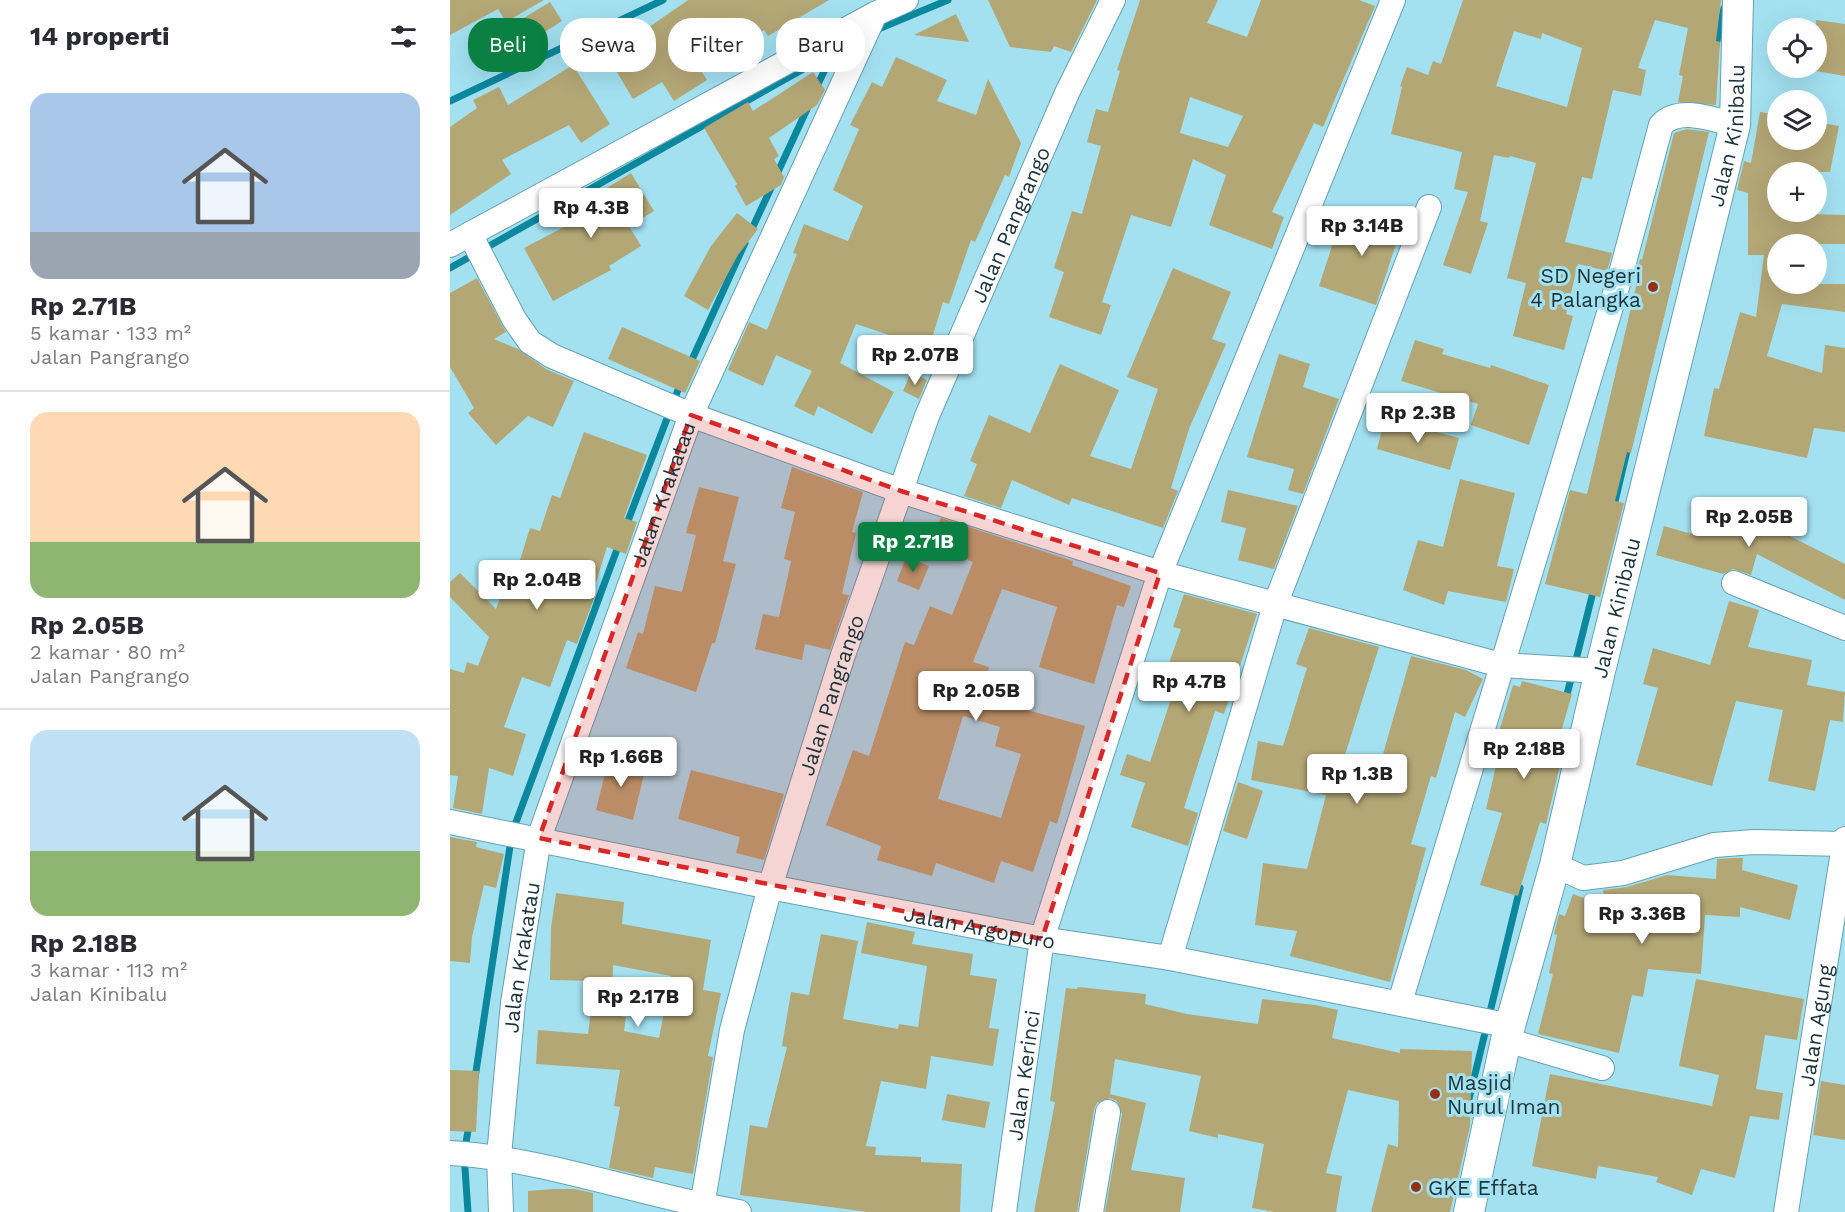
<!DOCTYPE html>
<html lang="id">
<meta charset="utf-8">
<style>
:root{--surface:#fff;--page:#f7f7f7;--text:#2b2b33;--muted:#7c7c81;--line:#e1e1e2;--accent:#0b8043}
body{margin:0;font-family:"Work Sans",sans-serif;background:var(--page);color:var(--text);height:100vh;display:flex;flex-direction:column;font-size:22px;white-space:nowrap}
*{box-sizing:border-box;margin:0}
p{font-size:20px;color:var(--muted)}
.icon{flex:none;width:33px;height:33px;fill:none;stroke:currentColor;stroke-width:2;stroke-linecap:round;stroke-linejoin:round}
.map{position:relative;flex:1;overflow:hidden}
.details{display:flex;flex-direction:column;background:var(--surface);width:450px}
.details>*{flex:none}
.hud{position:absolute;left:18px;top:18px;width:570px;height:54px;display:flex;gap:12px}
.controls{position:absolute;left:1317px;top:18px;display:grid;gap:12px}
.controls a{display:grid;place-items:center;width:60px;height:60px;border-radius:50%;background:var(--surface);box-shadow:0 6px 24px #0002;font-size:30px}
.price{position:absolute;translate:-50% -51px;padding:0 14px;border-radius:6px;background:#fff;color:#222;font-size:20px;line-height:39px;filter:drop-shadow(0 2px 3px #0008)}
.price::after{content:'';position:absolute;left:50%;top:36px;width:18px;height:14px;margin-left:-9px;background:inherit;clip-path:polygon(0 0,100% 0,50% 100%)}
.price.selected{background:var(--accent);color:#fff}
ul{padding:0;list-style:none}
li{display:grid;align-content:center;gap:12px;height:318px;padding:0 30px}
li+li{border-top:2px solid var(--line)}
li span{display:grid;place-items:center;height:186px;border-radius:18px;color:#555}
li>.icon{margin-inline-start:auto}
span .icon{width:108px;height:108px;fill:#fffc;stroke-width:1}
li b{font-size:26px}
h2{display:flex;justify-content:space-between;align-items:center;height:72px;padding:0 30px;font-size:26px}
.tag{padding:0 21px;border-radius:24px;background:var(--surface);box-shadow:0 6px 24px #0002;font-size:21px;line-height:54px}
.tag.selected{background:var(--accent);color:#fff}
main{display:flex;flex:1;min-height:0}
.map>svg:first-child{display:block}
</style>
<main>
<section class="details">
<h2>14 properti<svg class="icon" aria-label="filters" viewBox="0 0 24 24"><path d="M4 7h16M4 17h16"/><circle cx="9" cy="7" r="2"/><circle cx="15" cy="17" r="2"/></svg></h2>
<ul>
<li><span style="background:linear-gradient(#a9c7e8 75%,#9aa5b1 0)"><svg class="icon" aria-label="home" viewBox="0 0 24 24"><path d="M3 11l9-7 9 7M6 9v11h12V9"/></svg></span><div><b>Rp 2.71B</b><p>5 kamar · 133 m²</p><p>Jalan Pangrango</p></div></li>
<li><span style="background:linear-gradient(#ffd9b3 70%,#8fb573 0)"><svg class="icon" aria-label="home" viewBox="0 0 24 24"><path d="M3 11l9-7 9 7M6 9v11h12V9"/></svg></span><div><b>Rp 2.05B</b><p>2 kamar · 80 m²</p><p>Jalan Pangrango</p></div></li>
<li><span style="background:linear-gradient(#bfe0f5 65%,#8fb573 0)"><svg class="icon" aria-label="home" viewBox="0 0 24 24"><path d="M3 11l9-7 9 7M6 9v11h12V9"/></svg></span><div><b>Rp 2.18B</b><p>3 kamar · 113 m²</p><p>Jalan Kinibalu</p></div></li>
</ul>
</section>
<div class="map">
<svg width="1395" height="1212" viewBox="0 0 1395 1212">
<rect width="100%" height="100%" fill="#a3e1f1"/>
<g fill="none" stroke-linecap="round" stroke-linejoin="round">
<g stroke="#0b879e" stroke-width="7">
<path d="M426,30L498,0"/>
<path d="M1265,50L1274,8"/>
<path d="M366,88L383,53"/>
<path d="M0,101L213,0"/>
<path d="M326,176L358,107"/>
<path d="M300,233L322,186"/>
<path d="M0,268L405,40"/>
<path d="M240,364L295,243"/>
<path d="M1163,510L1177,451"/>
<path d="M176,526L231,382"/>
<path d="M1125,664L1144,588"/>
<path d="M1115,702L1122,675"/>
<path d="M25,1078L62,833L169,544"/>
<path d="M1019,1099L1070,888"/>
<path d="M18,1212L14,1154L19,1125"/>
</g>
</g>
<g fill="#b4a776" fill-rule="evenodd">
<path d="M0,0H94L56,22L48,9L0,35Z"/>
<path d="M238,0H379L318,36L314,30L282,47L283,49L249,68L257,80L224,101L212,82L183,99L149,42L175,27L182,39Z"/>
<path d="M538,0H647L621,52L604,46L601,52L560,47Z"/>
<path d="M690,0H768L757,23L797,37L811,0H909L925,6L873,127L864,123L822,212L834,217L822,249L759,225L776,175L743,159L721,227L681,215L652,302L661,305L651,335L599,317L614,272L604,268L622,211L632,214L651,146L637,142L646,109L658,112L670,71L667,70ZM740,97L793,116L778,147L730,133Z"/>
<path d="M1013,0H1271L1266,41L1270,42L1266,105L1228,102L1233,76L1229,75L1238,28L1205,20L1188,68L1196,70L1191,96L1163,90L1142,179L1132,177L1115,242L1162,253L1157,271L1128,264L1116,314L1123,316L1114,350L1063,336L1076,283L1057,278L1086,163L1060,156L1059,158L1044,155L1030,221L1038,223L1021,274L993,265L1018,192L1004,189L1012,152L941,134L952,87L950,86L957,67L978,75L983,61L991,64ZM1064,31L1091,39L1092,33L1132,48L1117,107L1046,86Z"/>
<path d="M100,2L112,21L76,44L64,24Z"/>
<path d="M506,14L519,42L464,35Z"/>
<path d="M1366,20L1395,24V76L1366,71Z"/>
<path d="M446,57L497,80L487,101L526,115L538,79L571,143L559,177L555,175L525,242L521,240L499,304L493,302L479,348L406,324L390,363L444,392L422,434L368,406L364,416L344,406L362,371L326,355L313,386L278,370L299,322L317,330L347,254L343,253L354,224L398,241L413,206L383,190L409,129L400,125L422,82L432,87Z"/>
<path d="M123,65L160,124L131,143L119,125L52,160L61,174L0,215V127L27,108L23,100L49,87L58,105Z"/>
<path d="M363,72L375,90L367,105L319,138L329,156L324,159L334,177L331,185L296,206L285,186L287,184L254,128L298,102L303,111Z"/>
<path d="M1310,112L1328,115V140H1366V122L1389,126L1380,172H1328V213L1395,215V244H1328V284H1395V312L1332,304L1317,356L1372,373L1375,345L1395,348V432L1364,428L1357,458L1254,436L1264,388L1269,389L1290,312L1306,317L1314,255H1298V193L1287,190L1294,161L1301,163Z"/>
<path d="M1237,129L1259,132L1181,453L1177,452L1165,501L1174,503L1150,597L1095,584L1120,490L1137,494L1188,278L1185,277L1190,259L1192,260L1224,133Z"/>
<path d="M181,173L204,211L179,226L191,246L159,266L161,270L103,301L74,248L141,213L134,202Z"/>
<path d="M898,210L956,227L949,245L946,244L926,305L869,286L883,243L888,245Z"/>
<path d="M287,213L308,229L288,255L258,310L234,296L261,246Z"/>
<path d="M723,268L781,292L762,339L776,344L739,429L721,488L728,491L713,528L622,498L619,505L562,480L551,508L514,496L527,464L520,461L539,415L580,433L610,364L669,390L640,456L681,469L708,389L677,377Z"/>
<path d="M27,278L56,332L44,339L68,349L96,369L124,381L103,427L78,416L46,445L18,413L24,408L0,367V293Z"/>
<path d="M172,327L250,361L235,393L158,359Z"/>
<path d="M965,340L994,349L992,354L1040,368L1041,365L1099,385L1079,445L1021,425L1028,404L951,381Z"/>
<path d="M829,354L860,364L853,387L889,399L853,494L838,490L844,469L797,457Z"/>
<path d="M461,372L477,380L469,399L453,391Z"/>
<path d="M935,418L1009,438L1000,470L927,449Z"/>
<path d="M134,432L197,455L174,518L187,522L176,554L157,547L143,592L146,593L127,644L117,640L100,687L72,677L54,727L76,734L63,776L39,768L32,814L3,808L8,776L0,775V669L14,673L17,662L28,666L39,637L0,597V582L10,573L46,609L64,561L69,563L80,528L90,531L102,495L110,498Z"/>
<path d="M342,467L413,492L402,532L406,533L392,594L399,595L380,650L355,644L352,660L305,649L313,614L329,617L341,561L334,559L345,512L331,508Z"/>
<path d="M1010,479L1065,493L1047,566L1064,569L1056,602L998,591L994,605L953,590L968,540L993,547Z"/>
<path d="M249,487L289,497L273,561L286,564L265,643H262L246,692L176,668L188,632L193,634L205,586L232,592L246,535L236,533Z"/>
<path d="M778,490L848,506L824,569L788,560L796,528L771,522Z"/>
<path d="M1254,501L1311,515L1310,521L1395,564V600L1307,554L1301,575L1283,569L1273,574L1206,555L1214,526L1245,535Z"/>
<path d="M491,518L623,561L622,565L681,586L674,607L667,605L644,684L589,667L607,607L552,589L523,662L539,667L530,697L635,726L607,824L600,821L583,872L551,861L544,883L486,863L482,876L427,860L431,846L376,825L403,750L419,756L455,642L464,645L480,606L502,615L523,562L480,545ZM513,716L550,727L545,746L571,754L551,818L488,799Z"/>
<path d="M456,557L479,566L469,590L447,581Z"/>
<path d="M734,594L807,614L774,714L765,711L734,808L748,813L738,846L681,827L695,783L670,775L677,754L700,762L722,696L709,692L731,629L723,627Z"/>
<path d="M1279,601L1309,610L1298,647L1362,660L1357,685L1395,692L1393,722L1380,720L1365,791L1318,781L1333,710L1286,701L1262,786L1186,765L1208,688L1193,684L1203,648L1260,665Z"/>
<path d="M859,628L929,647L894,758L929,768L961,656L1016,670L1033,679L1015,717L1005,712L986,778L981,776L961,844L976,848L940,982L840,956L847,931L805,925L813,863L857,869L876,795L801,780L808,741L833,746L857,668L846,664Z"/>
<path d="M1072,681L1122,694L1102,763L1110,765L1096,824L1090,822L1068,896L1030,885L1052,813L1036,809L1052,740L1047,738L1063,685L1070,687Z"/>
<path d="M159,757L196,766L183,820L146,810Z"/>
<path d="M241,770L334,794L314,860L286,853L290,837L228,819Z"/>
<path d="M788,782L813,791L797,839L773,831Z"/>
<path d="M0,837L27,842L26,847L54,854L46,888L34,885L22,937L20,963L0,961Z"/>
<path d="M1284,858H1293L1292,870L1348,885L1340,920L1290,907V917L1255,915L1251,974L1198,969L1193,997L1182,995L1169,1053L1088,1034L1103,974L1099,973L1107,935L1104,934L1109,914L1115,916L1123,894L1156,906L1153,890L1177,887L1217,875L1266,879L1267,859Z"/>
<path d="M106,893L174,902L172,924L261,940L253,990L271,993L258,1056L263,1057L243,1174L205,1167L203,1178L159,1168L170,1107L164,1106L170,1070L86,1064L88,1030L138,1034L145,981L100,980L101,928ZM163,965L221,976L209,1038L174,1031L176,1017L162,1015Z"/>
<path d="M417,922L465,932L462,944L523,954L520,975L547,979L539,1028L549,1029L543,1066L481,1056L476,1089L431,1081L416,1146L426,1147L425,1155L471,1157V1162L512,1164L510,1212H418L290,1195L300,1125L317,1128L337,1047L332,1046L341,992L359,995L371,934L408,941L393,1019L448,1029L449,1024L468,1027L477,966L411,953Z"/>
<path d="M1246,979L1354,999L1347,1040L1315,1035L1306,1089L1333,1093L1329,1120L1300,1116L1285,1178L1251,1169L1242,1195L1206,1182L1208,1177L1148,1166L1146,1179L1082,1166L1100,1074L1262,1106L1269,1075L1229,1066Z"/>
<path d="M628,987L696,994L695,1004L737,1014L808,1024L812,999L865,1005L888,1010L882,1038L950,1053V1049L1022,1051L1020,1126L1000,1212H921L938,1144L948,1147L949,1101L898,1090L876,1173L892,1176L886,1212H825L802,1208L814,1144L768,1134V1138L739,1131L751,1076L665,1059L660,1094L696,1103L681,1170L735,1178L730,1212H655L672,1114L667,1101L660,1098L647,1103L644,1110L627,1212H584L605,1102L600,1101L616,988L627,989Z"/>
<path d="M0,1070L29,1071L26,1132L0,1131Z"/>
<path d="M1371,1081L1395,1085V1140L1363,1135Z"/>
<path d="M497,1094L540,1102L535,1128L492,1120Z"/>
<path d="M103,1189H125L143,1193V1212H78V1191Z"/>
</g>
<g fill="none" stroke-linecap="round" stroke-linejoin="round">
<defs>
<g id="minor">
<path d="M20,234L64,319L80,342L102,356L241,415L451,491L710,573L1051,665L1150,671"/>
<path d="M0,245L425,14L456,0"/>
<path d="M1284,583L1395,628"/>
<path id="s1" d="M0,822L320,887L592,939L720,958L1061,1026"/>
<path d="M1105,865L1133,878L1173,873L1264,845L1304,842L1395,844"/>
<path d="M720,958L825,605L979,207"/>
<path d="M950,1002L1170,277L1211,125C1229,106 1263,119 1285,125"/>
<path d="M1056,1040L1152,1068"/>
<path d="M0,1153C98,1159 192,1196 289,1212"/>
<path id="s2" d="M51,1212L49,1156L63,1003L89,838L241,415L425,14"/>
<path id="s3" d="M251,1212L282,1030L320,887L392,658L477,416L617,93L663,0"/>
<path id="s4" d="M554,1212L592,939L710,573L943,0"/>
<path d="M641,1212L658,1112"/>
<path id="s5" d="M1336,1212L1395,839"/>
</g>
<g id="tertiary">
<path id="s6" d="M1019,1212L1056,1040L1105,865L1150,671L1285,125L1288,0"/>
</g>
</defs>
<use href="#minor" stroke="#65a2b1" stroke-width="26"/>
<use href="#tertiary" stroke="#65a2b1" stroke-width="32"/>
<use href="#minor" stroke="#fff" stroke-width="24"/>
<use href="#tertiary" stroke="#fff" stroke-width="30"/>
</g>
<path fill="#d62828" fill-opacity="0.2" stroke="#d62828" stroke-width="4.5" stroke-dasharray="12 8" stroke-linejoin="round" d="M241,415L451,491L710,573L592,939L89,838Z"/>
<g fill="#972f15" stroke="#a3e1f1" stroke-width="2">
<circle cx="1203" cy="287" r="6"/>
<circle cx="985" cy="1094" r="6"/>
<circle cx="966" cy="1187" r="6"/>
</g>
<g text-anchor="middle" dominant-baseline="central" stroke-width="6" stroke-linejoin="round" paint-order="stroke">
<g font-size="21" fill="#1b343a" stroke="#a3e1f1">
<text stroke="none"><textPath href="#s6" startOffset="1108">Jalan Kinibalu</textPath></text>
<text stroke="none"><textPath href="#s3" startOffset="1038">Jalan Pangrango</textPath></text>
<text stroke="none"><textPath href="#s2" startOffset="742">Jalan Krakatau</textPath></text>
<text stroke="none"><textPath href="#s6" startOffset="622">Jalan Kinibalu</textPath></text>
<text stroke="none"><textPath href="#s3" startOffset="534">Jalan Pangrango</textPath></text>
<text stroke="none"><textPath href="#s1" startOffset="540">Jalan Argopuro</textPath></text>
<text stroke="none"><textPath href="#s2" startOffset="256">Jalan Krakatau</textPath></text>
<text stroke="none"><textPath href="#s5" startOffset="189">Jalan Agung</textPath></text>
<text stroke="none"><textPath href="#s4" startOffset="138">Jalan Kerinci</textPath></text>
</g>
<g font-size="21" fill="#1b343a" stroke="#a3e1f1" text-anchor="start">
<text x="1191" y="275" text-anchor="end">SD Negeri<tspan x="1191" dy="24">4 Palangka</tspan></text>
<text x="997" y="1082">Masjid<tspan x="997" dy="24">Nurul Iman</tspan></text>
<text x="978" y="1187">GKE Effata</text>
</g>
</g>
</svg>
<div class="controls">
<a><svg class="icon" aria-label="locate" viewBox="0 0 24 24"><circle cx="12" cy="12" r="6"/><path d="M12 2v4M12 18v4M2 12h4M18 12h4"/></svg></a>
<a><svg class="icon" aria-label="layers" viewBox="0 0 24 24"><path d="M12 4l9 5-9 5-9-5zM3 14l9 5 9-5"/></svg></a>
<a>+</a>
<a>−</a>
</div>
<b class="price" style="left:141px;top:239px">Rp 4.3B</b>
<b class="price" style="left:912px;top:257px">Rp 3.14B</b>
<b class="price" style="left:465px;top:386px">Rp 2.07B</b>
<b class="price" style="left:968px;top:444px">Rp 2.3B</b>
<b class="price" style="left:1299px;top:548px">Rp 2.05B</b>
<b class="price selected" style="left:463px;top:573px">Rp 2.71B</b>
<b class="price" style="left:87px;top:611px">Rp 2.04B</b>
<b class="price" style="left:739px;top:713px">Rp 4.7B</b>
<b class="price" style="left:526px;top:722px">Rp 2.05B</b>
<b class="price" style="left:1074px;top:780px">Rp 2.18B</b>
<b class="price" style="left:171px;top:788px">Rp 1.66B</b>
<b class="price" style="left:907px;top:805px">Rp 1.3B</b>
<b class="price" style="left:1192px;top:945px">Rp 3.36B</b>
<b class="price" style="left:188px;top:1028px">Rp 2.17B</b>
<div class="hud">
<a class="tag selected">Beli</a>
<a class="tag">Sewa</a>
<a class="tag">Filter</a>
<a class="tag">Baru</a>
</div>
</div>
</main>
